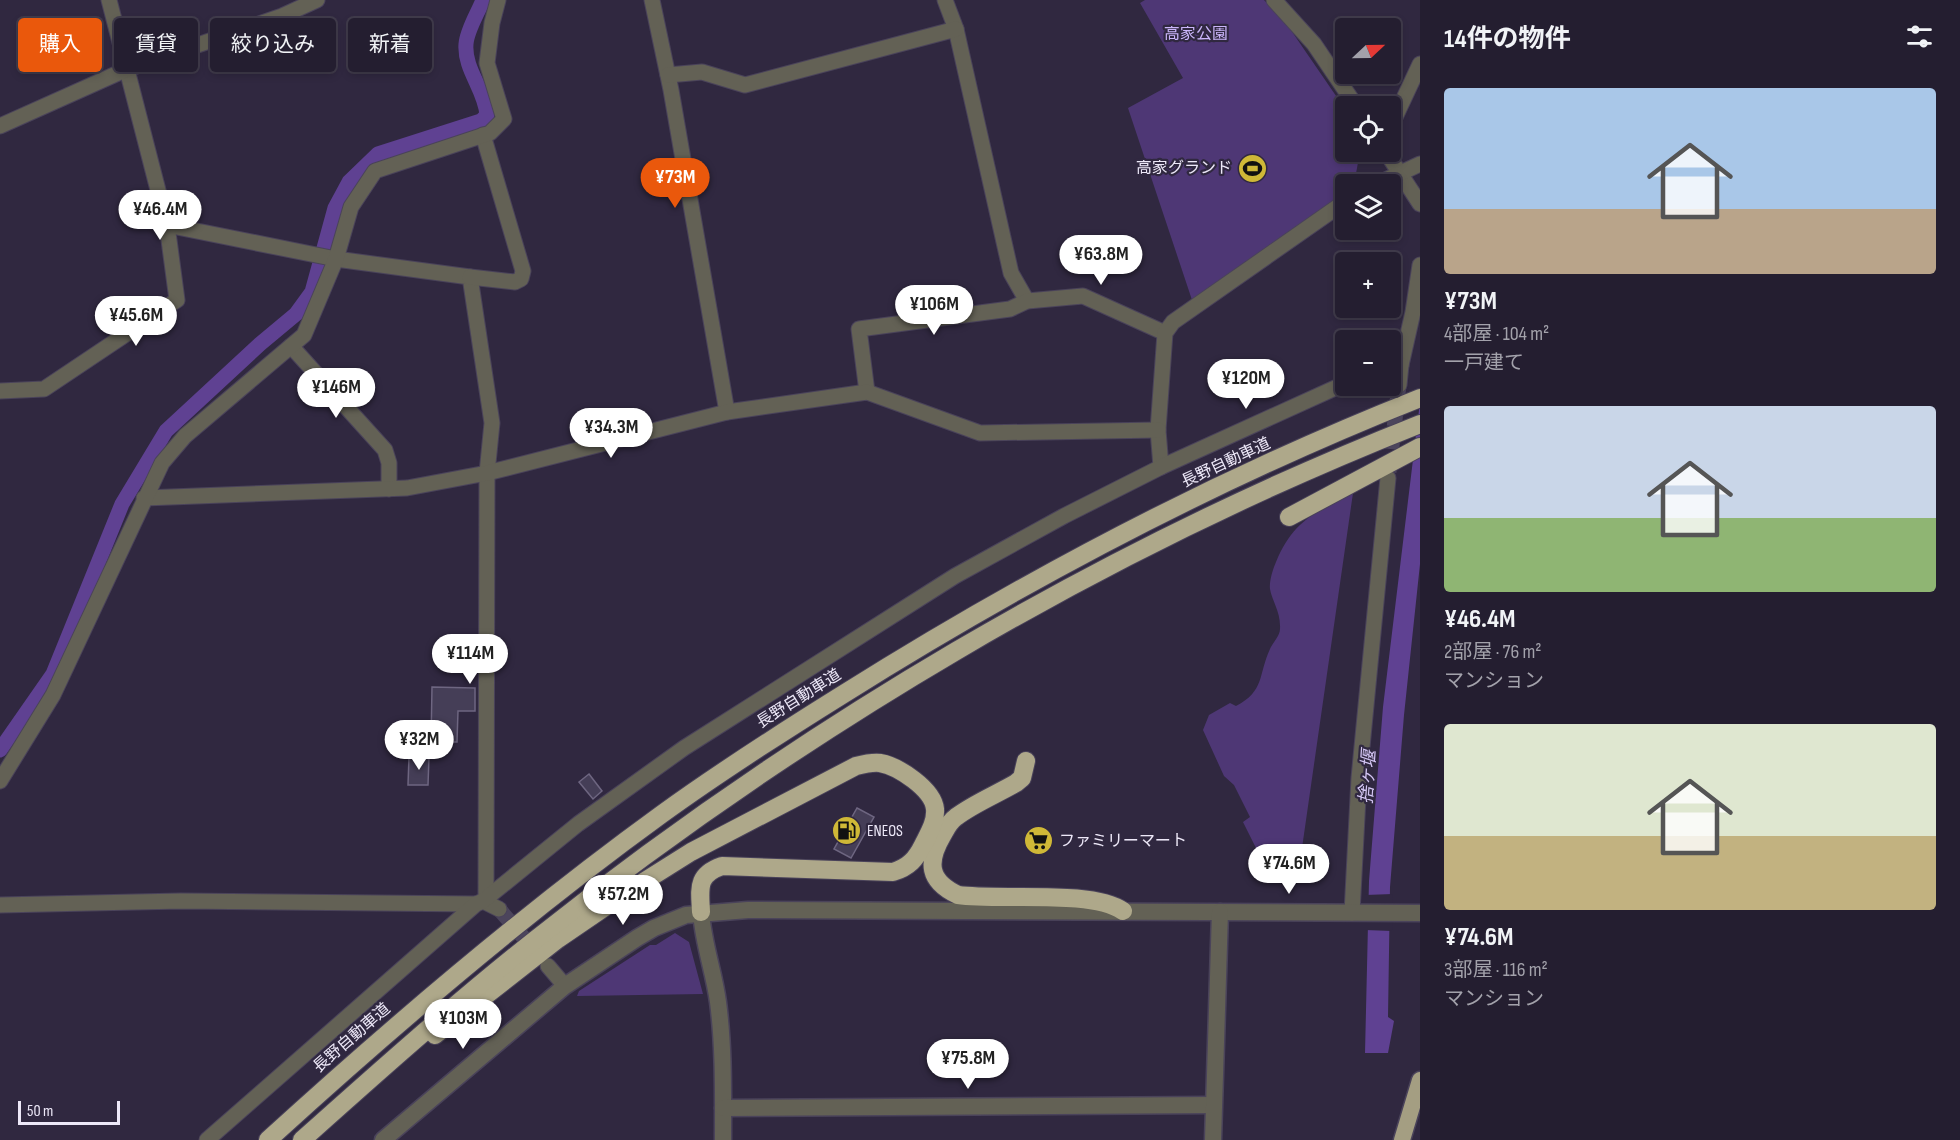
<!DOCTYPE html>
<html lang="ja">
<meta charset="utf-8">
<style>
:root{--surface:#241e30;--page:#302b3c;--text:#f1f3f6;--muted:#a3a2ab;--line:#413c4c;--accent:#ea580c}
body{margin:0;font-family:"Sofia Sans Condensed","Noto Sans JP",sans-serif;background:var(--page);color:var(--text);height:100vh;display:flex;flex-direction:column;font-size:22px;white-space:nowrap}
*{box-sizing:border-box;margin:0}
p{font-size:20px;color:var(--muted)}
.icon{flex:none;width:33px;height:33px;fill:none;stroke:currentColor;stroke-width:2;stroke-linecap:round;stroke-linejoin:round}
.map{position:relative;flex:1;overflow:hidden}
.details{display:flex;flex-direction:column;background:var(--surface);width:540px}
.details>*{flex:none}
.banner{position:absolute;left:18px;top:18px;width:570px;height:54px;display:flex;gap:12px}
.needle{width:39px;rotate:68deg}
.controls{position:absolute;left:1335px;top:18px;display:grid;gap:12px}
.controls a{display:grid;place-items:center;width:66px;height:66px;border-radius:6px;background:var(--surface);box-shadow:0 3px 9px #0003,0 0 0 2px var(--line);font-size:30px}
.scale{position:absolute;left:18px;bottom:15px;width:102px;box-sizing:border-box;padding-left:6px;border:3px solid #ede8f8;border-top:0;font-size:16px;line-height:21px;white-space:nowrap;color:#ede8f8;-webkit-text-stroke:4px #302840;paint-order:stroke}
.price{position:absolute;translate:-50% -51px;padding:0 14px;border-radius:21px;background:#fff;color:#222;font-size:20px;line-height:39px;filter:drop-shadow(0 2px 3px #0008)}
.price::after{content:'';position:absolute;left:50%;top:36px;width:18px;height:14px;margin-left:-9px;background:inherit;clip-path:polygon(0 0,100% 0,50% 100%)}
.price.on{background:var(--accent);color:#fff}
ul{padding:0;list-style:none}
li{display:grid;align-content:center;gap:12px;height:318px;padding:0 24px}
li span{display:grid;place-items:center;height:186px;border-radius:6px;color:#555}
li>.icon{margin-inline-start:auto}
span .icon{width:108px;height:108px;fill:#fffc;stroke-width:1}
li b{font-size:26px}
h2{display:flex;justify-content:space-between;align-items:center;height:72px;padding:0 24px;font-size:26px}
.pill{padding:0 21px;border-radius:6px;background:var(--surface);box-shadow:0 3px 9px #0003,0 0 0 2px var(--line);font-size:21px;line-height:54px}
.pill.on{background:var(--accent);color:#fff}
main{display:flex;flex:1;min-height:0}
.map>svg:first-child{display:block}
</style>
<main>
<div class="map">
<svg width="1420" height="1140" viewBox="0 0 1420 1140">
<rect width="100%" height="100%" fill="#302840"/>
<g fill="#4e3775">
<path d="M1145,0H1264L1286,23L1345,109L1346,152H1360L1354,184H1346L1345,196L1192,300L1128,108L1183,78L1140,3Z"/>
<path d="M1353,493L1301,855L1261,858L1243,822L1250,817L1234,785L1224,776L1203,730L1209,715L1230,703L1236,706C1265,691 1258,675 1270,649C1273,642 1280,636 1280,629C1281,612 1272,601 1270,589C1269,581 1273,569 1276,562C1293,521 1315,512 1353,493Z"/>
<path d="M675,933L689,942L703,994L577,996L579,991L650,945H656Z"/>
</g>
<path fill="#5f4192" d="M1420,402V564L1404,715L1390,887L1388,1017L1394,1021L1388,1053H1365L1369,881L1383,707Z"/>
<path fill="#302840" d="M1393,894L1392,931L1365,930V895Z"/>
<g fill="none" stroke-linecap="round" stroke-linejoin="round">
<path stroke="#5f4192" stroke-width="15" d="M0,750L53,674L122,504L166,431L260,344L296,314L312,292L335,208L349,182L378,154L481,121L487,115C485,89 464,70 466,44C467,30 478,13 483,0"/>
</g>
<g fill="#453e57" stroke="#6e6681" stroke-width="1.5">
<path d="M432,687L475,688V711H458L457,742H431Z"/>
<path d="M409,757H429L428,785H408Z"/>
<path d="M589,774L602,791L593,799L579,782Z"/>
<path d="M857,808L874,817L851,858L834,849Z"/>
</g>
<g fill="none" stroke-linecap="round" stroke-linejoin="round">
<g stroke="#4c455c" stroke-width="15" stroke-dasharray="15 8" stroke-linecap="butt">
<path d="M1389,472L1399,385"/>
<path d="M499,909L536,952"/>
</g>
<defs>
<g id="minor">
<path d="M109,0L167,225L336,259L470,277L492,423L487,473L486,897"/>
<path d="M652,0L671,90L727,412"/>
<path d="M945,0L956,29L1011,273L1027,301"/>
<path d="M1274,0L1314,44L1356,106"/>
<path d="M668,75L702,72L745,85L956,29"/>
<path d="M0,126L125,70L282,16L317,0"/>
<path d="M1390,128L1420,64"/>
<path d="M1386,152L1420,204"/>
<path d="M1377,184L1420,164"/>
<path d="M470,277L515,282L521,279L523,271L483,135"/>
<path d="M291,346L385,450L389,463V489"/>
<path d="M1390,367L1401,365L1413,312L1420,265"/>
<path d="M1399,385L1401,365"/>
<path d="M0,391L44,389L177,300L167,225"/>
<path d="M867,392L859,329L1010,309L1027,301L1083,296L1165,333"/>
<path d="M1161,467L1158,430L1165,333L1173,322L1346,201"/>
<path d="M144,498L407,488L487,473L727,412L867,392L980,433L1158,430"/>
<path d="M0,781L53,695L162,463L185,436L304,335L336,259L351,207L375,171L490,133L504,119L487,63L492,23L498,0"/>
<path d="M483,901L499,909"/>
<path d="M0,905L181,901L476,904"/>
<path d="M1352,913L1359,778L1388,478"/>
<path d="M548,966L565,986"/>
<path d="M207,1140L476,904L483,901L578,824L684,748L955,576L1064,516L1161,467L1346,383"/>
</g>
<g id="tertiary">
<path d="M701,912C703,943 714,972 718,1002C724,1048 723,1094 723,1140"/>
<path d="M723,1108L1213,1105"/>
<path d="M383,1140L565,986L637,938L654,928L686,915L748,910L1420,913"/>
<path d="M1213,1140L1220,912"/>
</g>
<path id="trunk" d="M1402,1140L1420,1080"/>
<g id="motorway">
<path d="M1289,517L1420,447"/>
<path d="M1026,761L1022,778L1016,783C997,794 973,804 956,817C949,822 946,829 942,836C927,862 928,881 958,895C1001,901 1091,889 1123,911"/>
<path d="M435,1035L558,939L621,896L691,852L856,766C864,764 872,762 880,763C898,766 933,789 935,809C936,822 929,833 923,845C916,859 909,867 893,872L722,866C696,875 700,889 701,912"/>
<path d="M268,1140C394,1025 524,914 662,814C720,772 781,733 842,695C1025,580 1218,478 1420,398"/>
<path d="M302,1140C377,1073 452,1006 531,943C799,730 1101,550 1420,424"/>
</g>
</defs>
<use href="#minor" stroke="#4a435a" stroke-width="17"/>
<use href="#tertiary" stroke="#4a435a" stroke-width="19"/>
<use href="#trunk" stroke="#4a435a" stroke-width="19"/>
<use href="#motorway" stroke="#4a435a" stroke-width="20"/>
<use href="#minor" stroke="#636155" stroke-width="15"/>
<use href="#tertiary" stroke="#636155" stroke-width="16"/>
<use href="#trunk" stroke="#a49e82" stroke-width="16"/>
<use href="#motorway" stroke="#aea88a" stroke-width="18"/>
</g>
<defs>
<symbol id="stadium-disc" viewBox="-11 -11 22 22"><circle r="9.5" fill="#cfb837" stroke="#302840"/><path d="M0-5a6.5 5 0 1 0 0 10a6.5 5 0 1 0 0-10ZM-3.5-1.8h7v3.6h-7Z" fill="#111"/></symbol>
<symbol id="fuel-disc" viewBox="-11 -11 22 22"><circle r="9.5" fill="#cfb837" stroke="#302840"/><path d="M-5.5-6h7V0h2V4h1.3V-2.5L3-4.5l.8-.8L6-3V5H2.5V1h-1V6h-7ZM-4.2-4.7v3.2H.2V-4.7Z" fill="#111"/></symbol>
<symbol id="supermarket-disc" viewBox="-11 -11 22 22"><circle r="9.5" fill="#cfb837" stroke="#302840"/><path d="M-6-5.5h2.5l.6 2H6L4.5 2H-2.5L-4.4-4H-6ZM-1.5 3.2a1.3 1.3 0 1 0 .1 0ZM3 3.2a1.3 1.3 0 1 0 .1 0Z" fill="#111"/></symbol>
</defs>
<g fill-rule="evenodd">
<use href="#stadium-disc" x="1236" y="152" width="33" height="33"/>
<use href="#fuel-disc" x="830" y="814" width="33" height="33"/>
<use href="#supermarket-disc" x="1022" y="824" width="33" height="33"/>
</g>
<g text-anchor="middle" dominant-baseline="central" stroke-width="4.5" stroke-linejoin="round" paint-order="stroke">
<g font-size="16" fill="#cab5f9" stroke="#302840">
<text x="1196" y="34">高家公園</text>
</g>
<g font-size="16" fill="#ede8f8" stroke="#302840" text-anchor="start">
<text x="1232" y="168" text-anchor="end">高家グランド</text>
<text x="867" y="831">ENEOS</text>
<text x="1059" y="841">ファミリーマート</text>
</g>
<g font-size="16" fill="#ede8f8" stroke="#302840">
<text transform="translate(1226 463) rotate(-25)">長野自動車道</text>
<text transform="translate(799 699) rotate(-32)">長野自動車道</text>
<text transform="translate(352 1038) rotate(-41)">長野自動車道</text>
</g>
<g font-size="18" font-style="italic" fill="#d3c5f3" stroke="#302840">
<text transform="translate(1368 777) rotate(-86)">捨ヶ堰</text>
</g>
</g>
</svg>
<div class="controls">
<a><svg class="needle" viewBox="-14 -14 28 28"><path d="M0-13l5 13h-10z" fill="#e53935"/><path d="M0 13l5-13h-10z" fill="#a3a2ab"/></svg></a>
<a><svg class="icon" aria-label="locate" viewBox="0 0 24 24"><circle cx="12" cy="12" r="6"/><path d="M12 2v4M12 18v4M2 12h4M18 12h4"/></svg></a>
<a><svg class="icon" aria-label="layers" viewBox="0 0 24 24"><path d="M12 4l9 5-9 5-9-5zM3 14l9 5 9-5"/></svg></a>
<a>+</a>
<a>−</a>
</div>
<div class="scale">50 m</div>
<b class="price on" style="left:675px;top:209px">¥73M</b>
<b class="price" style="left:160px;top:241px">¥46.4M</b>
<b class="price" style="left:1101px;top:286px">¥63.8M</b>
<b class="price" style="left:934px;top:336px">¥106M</b>
<b class="price" style="left:136px;top:347px">¥45.6M</b>
<b class="price" style="left:1246px;top:410px">¥120M</b>
<b class="price" style="left:336px;top:419px">¥146M</b>
<b class="price" style="left:611px;top:459px">¥34.3M</b>
<b class="price" style="left:470px;top:685px">¥114M</b>
<b class="price" style="left:419px;top:771px">¥32M</b>
<b class="price" style="left:1289px;top:895px">¥74.6M</b>
<b class="price" style="left:623px;top:926px">¥57.2M</b>
<b class="price" style="left:463px;top:1050px">¥103M</b>
<b class="price" style="left:968px;top:1090px">¥75.8M</b>
<div class="banner">
<a class="pill on">購入</a>
<a class="pill">賃貸</a>
<a class="pill">絞り込み</a>
<a class="pill">新着</a>
</div>
</div>
<section class="details">
<h2>14件の物件<svg class="icon" aria-label="filters" viewBox="0 0 24 24"><path d="M4 7h16M4 17h16"/><circle cx="9" cy="7" r="2"/><circle cx="15" cy="17" r="2"/></svg></h2>
<ul>
<li><span style="background:linear-gradient(#a9c7e8 65%,#b9a48a 0)"><svg class="icon" aria-label="home" viewBox="0 0 24 24"><path d="M3 11l9-7 9 7M6 9v11h12V9"/></svg></span><div><b>¥73M</b><p>4部屋 · 104 m²</p><p>一戸建て</p></div></li>
<li><span style="background:linear-gradient(#c9d6e8 60%,#8fb573 0)"><svg class="icon" aria-label="home" viewBox="0 0 24 24"><path d="M3 11l9-7 9 7M6 9v11h12V9"/></svg></span><div><b>¥46.4M</b><p>2部屋 · 76 m²</p><p>マンション</p></div></li>
<li><span style="background:linear-gradient(#dfe7d0 60%,#c2b280 0)"><svg class="icon" aria-label="home" viewBox="0 0 24 24"><path d="M3 11l9-7 9 7M6 9v11h12V9"/></svg></span><div><b>¥74.6M</b><p>3部屋 · 116 m²</p><p>マンション</p></div></li>
</ul>
</section>
</main>
